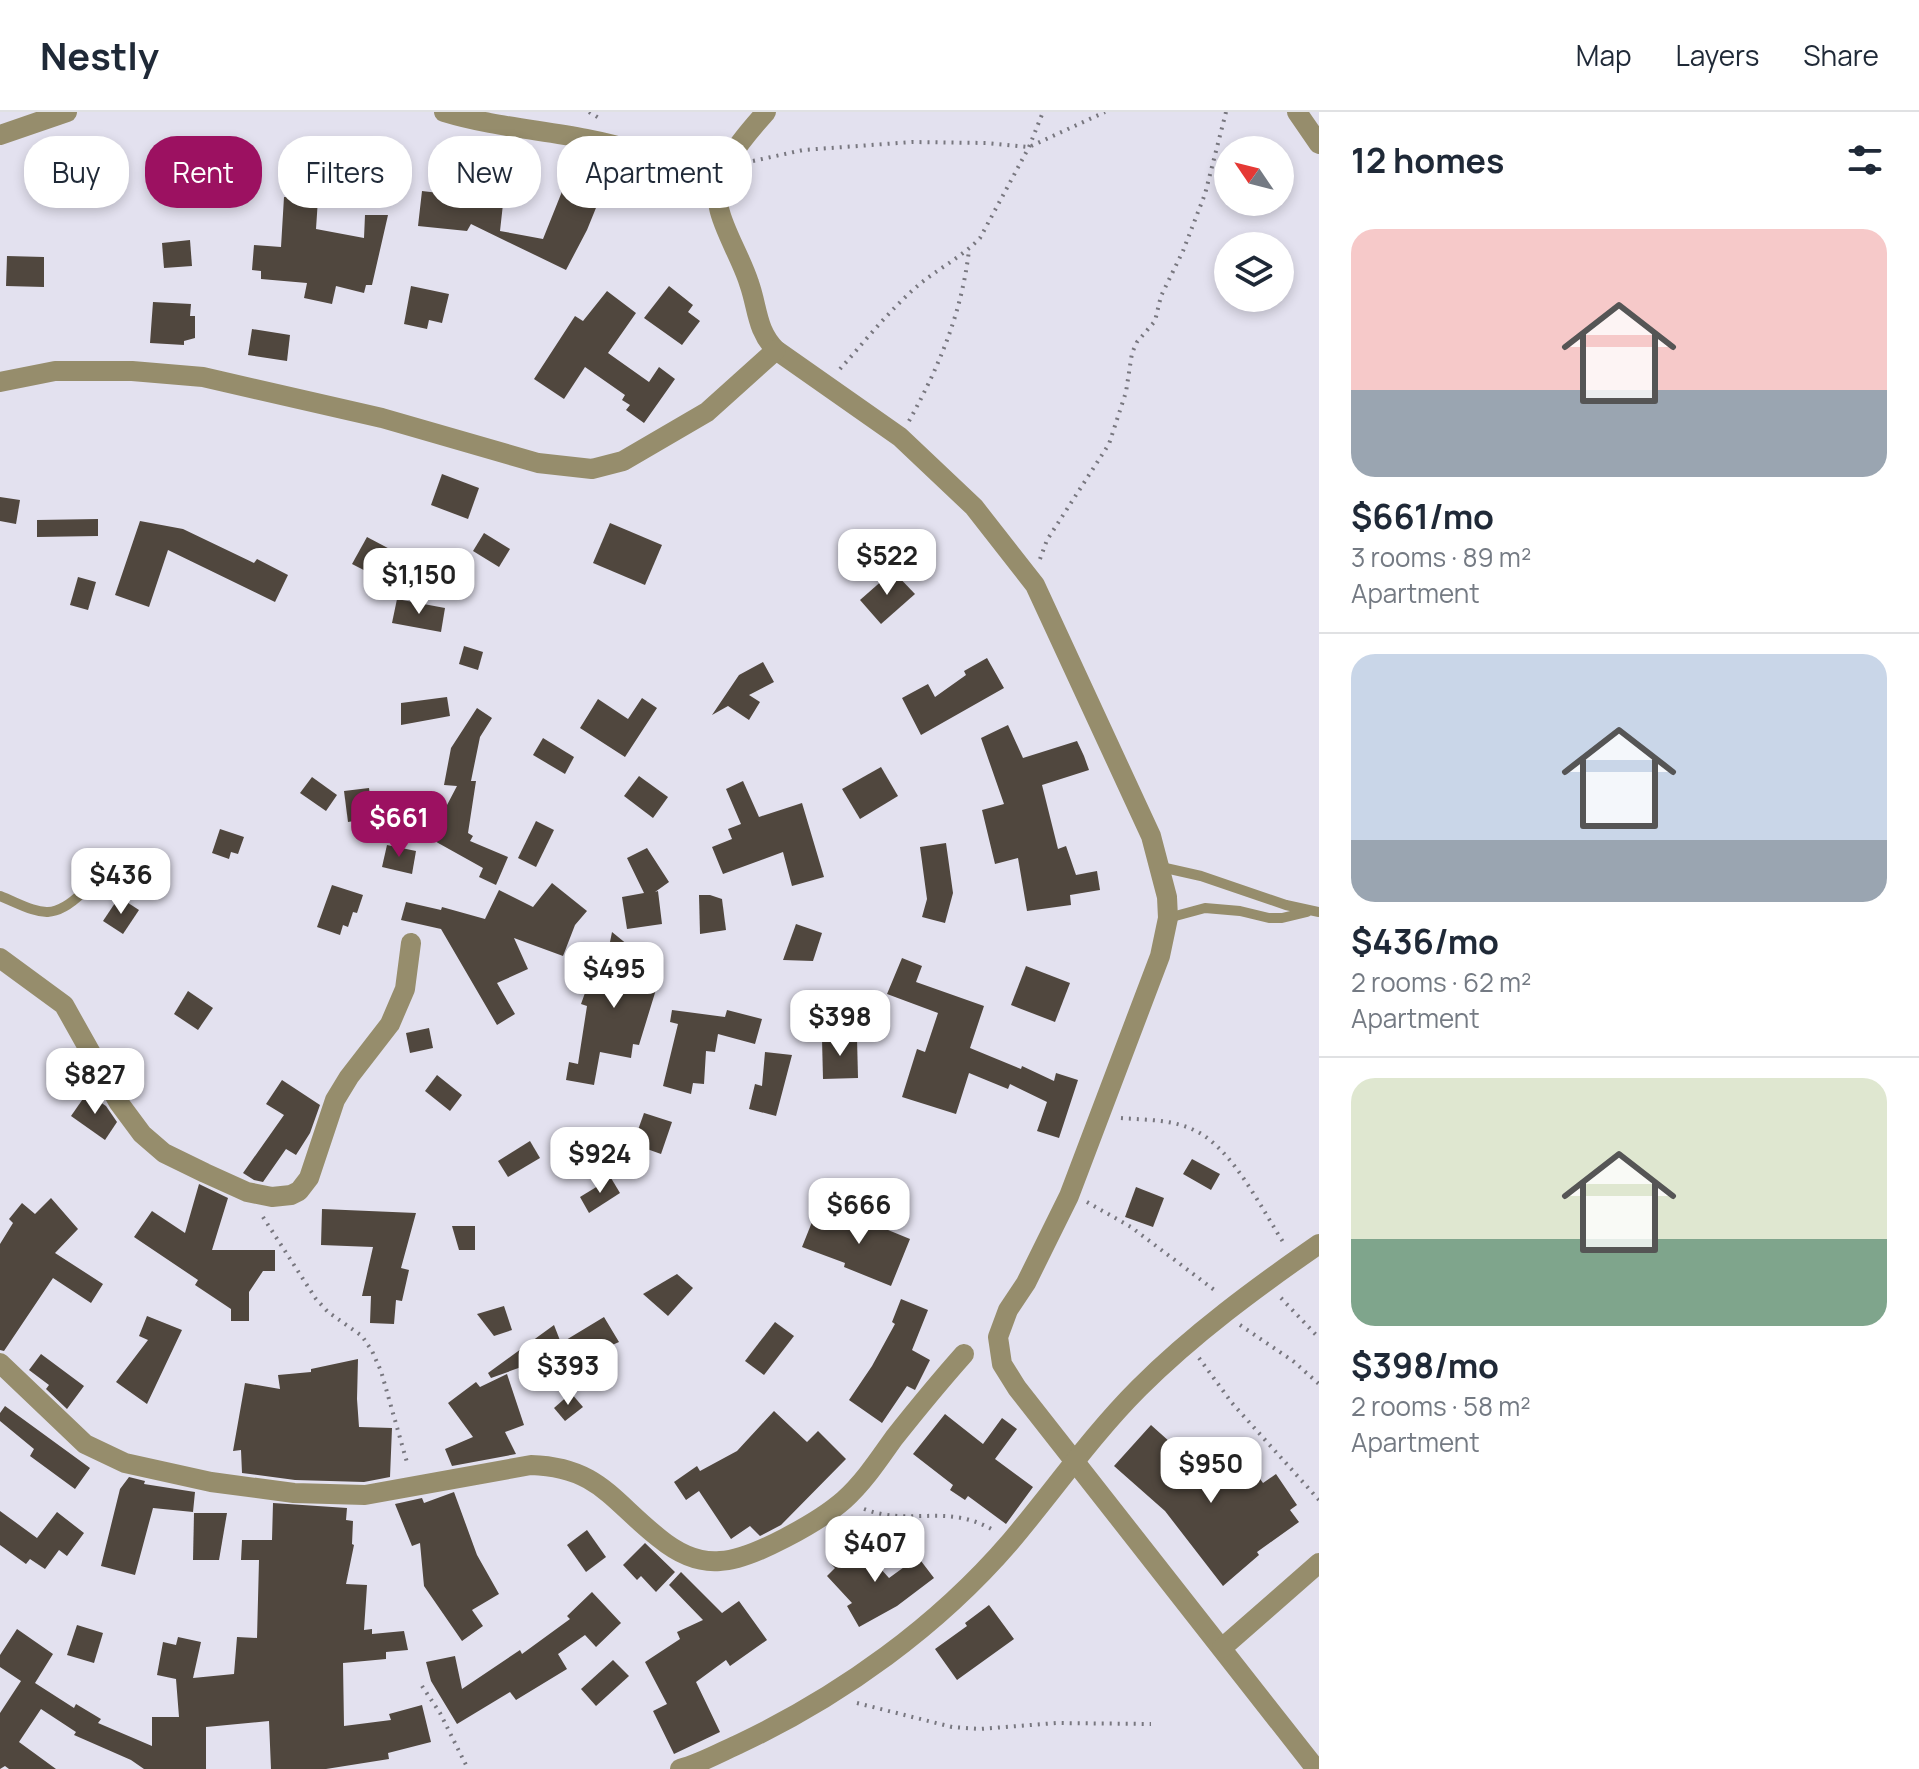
<!DOCTYPE html>
<meta charset="utf-8">
<style>
:root{--surface:#fff;--page:#f2f2f3;--text:#1f2937;--muted:#747a83;--line:#e0e1e3;--accent:#9c1161}
body{margin:0;font-family:Manrope,sans-serif;background:var(--page);color:var(--text);height:100vh;display:flex;flex-direction:column;font-size:30px;white-space:nowrap}
*{box-sizing:border-box;margin:0}
p{font-size:26px;color:var(--muted)}
.icon{flex:none;width:44px;height:44px;fill:none;stroke:currentColor;stroke-width:2;stroke-linecap:round;stroke-linejoin:round}
.map{position:relative;flex:1;overflow:hidden}
.details{display:flex;flex-direction:column;background:var(--surface);width:600px}
.details>*{flex:none}
.hud{position:absolute;left:24px;top:24px;width:760px;height:72px;display:flex;gap:16px}
.needle{width:52px;rotate:305deg}
.controls{position:absolute;left:1214px;top:24px;display:grid;gap:16px}
.controls a{display:grid;place-items:center;width:80px;height:80px;border-radius:50%;background:var(--surface);box-shadow:0 4px 12px #0003;font-size:40px}
.price{position:absolute;translate:-50% -68px;padding:0 18px;border-radius:16px;background:#fff;color:#222;font-size:26px;line-height:52px;filter:drop-shadow(0 2px 4px #0008)}
.price::after{content:'';position:absolute;left:50%;top:48px;width:24px;height:18px;margin-left:-12px;background:inherit;clip-path:polygon(0 0,100% 0,50% 100%)}
.price.current{background:var(--accent);color:#fff}
ul{padding:0;list-style:none}
li{display:grid;align-content:center;gap:16px;height:424px;padding:0 32px}
li+li{border-top:2px solid var(--line)}
li span{display:grid;place-items:center;height:248px;border-radius:24px;color:#555}
li>.icon{margin-inline-start:auto}
span .icon{width:144px;height:144px;fill:#fffc;stroke-width:1}
li b{font-size:34px}
h2{display:flex;justify-content:space-between;align-items:center;height:96px;padding:0 32px;font-size:34px}
.chip{padding:0 28px;border-radius:32px;background:var(--surface);box-shadow:0 4px 12px #0003;font-size:28px;line-height:72px}
.chip.current{background:var(--accent);color:#fff}
header{display:flex;align-items:center;gap:48px;box-sizing:border-box;height:112px;padding:0 40px;background:var(--surface);border-bottom:2px solid var(--line)}
header strong{font-size:38px}
nav{display:flex;gap:44px;margin-inline-start:auto;font-size:28px}
main{display:flex;flex:1;min-height:0}
.map>svg:first-child{display:block}
</style>
<header>
<strong>Nestly</strong>
<nav><a>Map</a><a>Layers</a><a>Share</a></nav>
</header>
<main>
<div class="map">
<svg width="1319" height="1657" viewBox="0 0 1319 1657">
<rect width="100%" height="100%" fill="#e3e1ef"/>
<g fill="#50473e">
<path d="M102,26L113,65L66,79L62,63L40,69L35,46Z"/>
<path d="M443,41L469,44L464,89L503,92L500,119L543,127L565,72L600,86L587,118L566,158L471,112L467,119L418,114L422,79L439,81Z"/>
<path d="M284,85L318,87L316,117L364,126L365,103H388L372,173H366L364,181L336,174L332,192L304,186L307,171L261,167V159L252,158L254,133L281,135Z"/>
<path d="M190,128L192,154L164,156L162,131Z"/>
<path d="M7,144L44,145V175L6,174Z"/>
<path d="M411,174L449,182L442,211L429,208L427,217L404,212Z"/>
<path d="M669,174L693,193L688,200L700,209L682,233L644,206Z"/>
<path d="M607,179L636,201L608,241L649,270L659,255L675,267L644,311L626,298L630,293L622,288L625,283L585,255L564,287L534,267L575,204L583,209Z"/>
<path d="M153,190L191,192L190,204H195V226L184,229V233L150,231Z"/>
<path d="M252,217L290,223L287,249L248,243Z"/>
<path d="M442,362L479,376L468,407L431,393Z"/>
<path d="M0,385L20,388L16,412L0,409Z"/>
<path d="M98,407V424L37,425V408Z"/>
<path d="M140,409L183,417L254,451L257,447L288,463L275,490L168,438L149,495L115,483Z"/>
<path d="M610,411L662,433L645,473L593,451Z"/>
<path d="M484,421L510,437L499,455L473,439Z"/>
<path d="M367,425L401,443L387,470L352,452Z"/>
<path d="M893,459L915,482L881,512L860,488Z"/>
<path d="M78,465L96,470L88,498L70,493Z"/>
<path d="M397,487L445,496L441,520L392,511Z"/>
<path d="M464,534L483,540L478,558L459,552Z"/>
<path d="M987,546L1004,576L921,623L902,586L928,572L935,585L966,563L964,559Z"/>
<path d="M763,550L774,570L749,583L760,590L749,608L728,594L712,603L739,563Z"/>
<path d="M447,585L450,604L401,613V591Z"/>
<path d="M642,586L657,596L625,645L580,616L598,587L628,607Z"/>
<path d="M477,596L492,606L480,625L471,669H476L468,721L473,724L470,729L508,745L496,773L479,765L483,756L422,722L428,711L436,714L457,674L444,673L451,636Z"/>
<path d="M1008,613L1023,646L1077,629L1084,644L1089,658L1042,673L1058,737L1066,734L1076,763L1097,759L1100,778L1070,783L1071,793L1027,799L1018,746L995,752L982,698L1004,692L981,626Z"/>
<path d="M543,626L574,645L565,662L533,643Z"/>
<path d="M881,655L898,684L860,707L842,677Z"/>
<path d="M639,664L668,685L653,706L624,684Z"/>
<path d="M312,665L337,683L326,699L300,681Z"/>
<path d="M743,669L759,705L802,691L824,765L792,774L783,740L723,762L712,735L732,727L728,717L741,712L726,677Z"/>
<path d="M369,676L373,706L348,710L344,679Z"/>
<path d="M536,709L554,718L536,755L518,746Z"/>
<path d="M220,717L244,725L238,742L231,740L229,747L212,741Z"/>
<path d="M946,731L953,781L945,811L922,805L927,787L920,735Z"/>
<path d="M387,733L416,739L412,762L382,755Z"/>
<path d="M647,736L669,770L655,780L658,779L662,812L627,817L622,785L644,781L627,746Z"/>
<path d="M552,771L587,799L575,813L563,844L514,826L528,857L497,871L515,902L497,913L441,817L401,808L406,790L441,798L442,795L485,807L499,778L533,795Z"/>
<path d="M332,773L363,783L357,801L353,800L348,815L343,813L340,823L317,815Z"/>
<path d="M699,783H710L722,787L726,818L700,822Z"/>
<path d="M119,785L139,798L123,822L103,809Z"/>
<path d="M796,812L822,821L813,849L783,848Z"/>
<path d="M612,820L628,833L625,848L662,858L639,933L633,932L631,946L600,940L594,973L566,968L569,950L578,952L587,894L581,892L595,853L605,855Z"/>
<path d="M902,846L922,854L916,870L984,894L970,936L1021,957L1022,954L1054,969L1056,961L1078,968L1059,1026L1037,1019L1047,990L1010,972L1008,977L969,961L956,1002L902,985L917,937L925,940L938,901L887,882Z"/>
<path d="M1026,854L1070,871L1055,910L1011,893Z"/>
<path d="M188,879L213,896L198,918L174,902Z"/>
<path d="M672,898L725,905L727,898L762,907L755,932L718,922L715,940L706,939L704,972L693,971L691,982L663,974L678,912L670,910Z"/>
<path d="M429,916L433,936L410,941L406,921Z"/>
<path d="M857,926L858,966L823,967L822,927Z"/>
<path d="M765,940L792,943L776,1004L749,997L755,972L762,974Z"/>
<path d="M437,963L462,983L450,999L425,979Z"/>
<path d="M282,968L320,993L310,1021L296,1043L286,1037L263,1070L254,1068L243,1061L284,1003L266,992Z"/>
<path d="M87,981L106,994L117,1010L105,1028L71,1004Z"/>
<path d="M644,1001L672,1010L661,1042L633,1032Z"/>
<path d="M530,1029L540,1046L508,1065L498,1049Z"/>
<path d="M600,1030L616,1041L596,1068L580,1057Z"/>
<path d="M1192,1047L1220,1062L1211,1078L1183,1062Z"/>
<path d="M611,1066L620,1081L589,1101L580,1085Z"/>
<path d="M199,1072L228,1086L212,1138H275V1159H263L249,1180V1209H231V1197L195,1173L198,1168L134,1125L152,1099L185,1121Z"/>
<path d="M1136,1075L1164,1086L1153,1115L1125,1105Z"/>
<path d="M51,1086L78,1117L55,1141L103,1172L91,1191L53,1166L4,1239L0,1238V1132L13,1111L9,1107L22,1091L35,1102Z"/>
<path d="M832,1095L910,1127L891,1174L844,1155L845,1151L802,1135L812,1110L825,1115Z"/>
<path d="M322,1097L416,1101L401,1156L409,1158L402,1189L396,1188L394,1212L370,1211L371,1184H362L373,1135L321,1133Z"/>
<path d="M452,1114H475V1138H459Z"/>
<path d="M677,1162L693,1176L668,1204L643,1182Z"/>
<path d="M901,1187L928,1198L912,1238L930,1248L915,1278L907,1274L882,1311L849,1288L872,1254L895,1212L892,1210Z"/>
<path d="M504,1194L512,1218L494,1224L477,1202Z"/>
<path d="M147,1204L182,1218L147,1292L116,1270L148,1228L139,1224Z"/>
<path d="M604,1205L619,1230L559,1257L552,1244L491,1266L488,1261L554,1213L561,1231Z"/>
<path d="M775,1210L794,1224L764,1263L745,1249Z"/>
<path d="M41,1242L84,1274L67,1297L46,1277L49,1273L29,1258Z"/>
<path d="M358,1247L357,1287L359,1315L392,1316L390,1365L364,1370L295,1368L242,1361L241,1338L233,1339L245,1271L280,1277L278,1263L311,1260V1257Z"/>
<path d="M507,1262L524,1313L505,1320L516,1342L452,1354L445,1337L473,1325L448,1291L476,1270L480,1275Z"/>
<path d="M571,1281L583,1295L565,1309L554,1296Z"/>
<path d="M5,1294L90,1356L75,1377L30,1344L34,1337L0,1309V1301Z"/>
<path d="M774,1299L807,1330L818,1319L846,1347L781,1413L760,1424L750,1414L731,1427L699,1379L686,1388L674,1370L697,1354L700,1359L737,1339Z"/>
<path d="M945,1302L983,1332L1002,1306L1017,1317L995,1347L1033,1375L1006,1412L968,1384L965,1388L950,1378L953,1373L913,1342Z"/>
<path d="M1151,1313L1180,1339L1177,1342L1213,1379L1250,1353L1263,1371L1276,1362L1297,1393L1290,1398L1299,1410L1257,1440L1259,1443L1223,1474L1165,1399L1114,1354Z"/>
<path d="M129,1365L145,1369L144,1372L195,1380L193,1400L153,1396L135,1463L101,1454L120,1377Z"/>
<path d="M454,1380L477,1443L499,1482L472,1498L483,1514L462,1529L424,1474L420,1431L412,1434L395,1392L422,1386L424,1391Z"/>
<path d="M273,1391L347,1396L346,1408L353,1409L352,1432L354,1433L346,1472L367,1473L364,1518L372,1517V1522L404,1519L408,1538L386,1540V1547L343,1551L344,1614L391,1608L389,1602L422,1593L431,1630L388,1641L389,1647L326,1657H271L269,1609L206,1615V1657H144L131,1648L74,1623L76,1620L41,1597L19,1630L56,1657H9L5,1654L0,1657V1601L21,1569L0,1555V1543L17,1517L53,1542L35,1571L74,1596L76,1592L101,1607L98,1611L152,1634V1605H179L176,1567L157,1563L163,1530L176,1533L178,1525L201,1530L193,1566L234,1562L237,1525L257,1526L259,1448H241L242,1428H272Z"/>
<path d="M0,1399L37,1426L57,1400L84,1421L67,1444L59,1438L45,1457L30,1447L26,1452L0,1433Z"/>
<path d="M194,1401H227L219,1448H193Z"/>
<path d="M587,1418L606,1445L586,1460L567,1433Z"/>
<path d="M645,1431L675,1460L656,1480L641,1464L637,1468L623,1453Z"/>
<path d="M846,1436L854,1445L863,1437L889,1466L918,1445L934,1466L897,1494L859,1515L847,1494L852,1491L827,1464L835,1456L830,1451Z"/>
<path d="M681,1460L722,1501L739,1489L767,1528L730,1554L726,1548L696,1570L720,1620L674,1642L653,1599L667,1592L645,1550L680,1527L677,1520L703,1508L669,1473Z"/>
<path d="M592,1480L621,1511L596,1535L585,1523L558,1542L567,1557L516,1588L510,1580L457,1612L431,1569L426,1550L455,1544L462,1577L520,1538L522,1542L570,1507L567,1504Z"/>
<path d="M989,1493L1014,1527L957,1568L935,1537L967,1514L965,1511Z"/>
<path d="M77,1513L103,1521L94,1551L67,1543Z"/>
<path d="M613,1548L629,1564L596,1594L581,1577Z"/>
</g>
<g fill="none" stroke-linecap="round" stroke-linejoin="round">
<g stroke="#78777f" stroke-width="4" stroke-dasharray="2 6" stroke-linecap="butt">
<path d="M589,0L599,6"/>
<path d="M753,49L803,38L912,30L986,31L1029,35L1105,0"/>
<path d="M840,257C866,228 891,196 921,171C941,155 963,144 980,126L1029,35L1043,0"/>
<path d="M909,309C939,255 962,200 969,138"/>
<path d="M1040,447L1047,428L1109,332L1126,280L1132,241L1137,230L1155,209L1161,184L1183,139L1205,82L1226,0"/>
<path d="M1121,1006C1145,1008 1171,1007 1194,1018C1232,1035 1262,1098 1285,1133"/>
<path d="M1087,1090L1131,1115L1217,1180"/>
<path d="M263,1105L316,1187L328,1200L362,1224L372,1239L381,1259L408,1354"/>
<path d="M1281,1186L1319,1226"/>
<path d="M1240,1213L1293,1249L1319,1272"/>
<path d="M1199,1246L1232,1291L1319,1388"/>
<path d="M864,1397C912,1415 946,1390 995,1419"/>
<path d="M422,1574L440,1601L468,1657"/>
<path d="M857,1591L952,1615L980,1617L1056,1611L1151,1612"/>
</g>
<g stroke="#968d6c" stroke-width="10">
<path d="M1161,755L1201,764L1286,793L1319,800"/>
<path d="M0,784C37,799 50,812 82,781"/>
<path d="M1168,806L1205,796L1240,799L1269,806H1282L1307,800"/>
</g>
<g stroke="#968d6c" stroke-width="20">
<path d="M444,0C506,19 573,19 634,39C663,49 691,64 719,77"/>
<path d="M766,0C743,26 712,59 719,96C723,117 742,148 749,171C758,196 756,218 776,238L900,325L974,395L1035,473L1151,724L1167,785L1168,806L1160,844L1069,1084L1026,1171L1008,1198L998,1225L1002,1252L1017,1276L1316,1657"/>
<path d="M1297,0L1319,32"/>
<path d="M0,23L67,0"/>
<path d="M0,270L55,259H132L203,265L382,306L538,351L592,357L623,349L707,300L776,238"/>
<path d="M0,846L64,893L119,991L142,1022L164,1041L205,1061L247,1080L272,1085L291,1083L299,1079L309,1066L335,988L349,965L390,912L405,877L411,831"/>
<path d="M0,1251L85,1332L125,1351L211,1370L294,1381L365,1383L531,1353C598,1355 612,1389 659,1426C676,1440 697,1451 720,1449C752,1448 820,1409 844,1388C864,1370 879,1347 894,1326C917,1297 940,1269 964,1242"/>
<path d="M1222,1536L1319,1451"/>
<path d="M680,1657C702,1651 721,1640 741,1631C842,1583 938,1514 1011,1429C1054,1378 1092,1323 1139,1276C1193,1222 1257,1175 1319,1132"/>
</g>
</g>
</svg>
<div class="controls">
<a><svg class="needle" viewBox="-14 -14 28 28"><path d="M0-13l5 13h-10z" fill="#e53935"/><path d="M0 13l5-13h-10z" fill="#747a83"/></svg></a>
<a><svg class="icon" aria-label="layers" viewBox="0 0 24 24"><path d="M12 4l9 5-9 5-9-5zM3 14l9 5 9-5"/></svg></a>
</div>
<b class="price" style="left:887px;top:485px">$522</b>
<b class="price" style="left:419px;top:504px">$1,150</b>
<b class="price current" style="left:399px;top:747px">$661</b>
<b class="price" style="left:121px;top:804px">$436</b>
<b class="price" style="left:614px;top:898px">$495</b>
<b class="price" style="left:840px;top:946px">$398</b>
<b class="price" style="left:95px;top:1004px">$827</b>
<b class="price" style="left:600px;top:1083px">$924</b>
<b class="price" style="left:859px;top:1134px">$666</b>
<b class="price" style="left:568px;top:1295px">$393</b>
<b class="price" style="left:1211px;top:1393px">$950</b>
<b class="price" style="left:875px;top:1472px">$407</b>
<div class="hud">
<a class="chip">Buy</a>
<a class="chip current">Rent</a>
<a class="chip">Filters</a>
<a class="chip">New</a>
<a class="chip">Apartment</a>
</div>
</div>
<section class="details">
<h2>12 homes<svg class="icon" aria-label="filters" viewBox="0 0 24 24"><path d="M4 7h16M4 17h16"/><circle cx="9" cy="7" r="2"/><circle cx="15" cy="17" r="2"/></svg></h2>
<ul>
<li><span style="background:linear-gradient(#f6c9c9 65%,#9aa5b1 0)"><svg class="icon" aria-label="home" viewBox="0 0 24 24"><path d="M3 11l9-7 9 7M6 9v11h12V9"/></svg></span><div><b>$661/mo</b><p>3 rooms · 89 m²</p><p>Apartment</p></div></li>
<li><span style="background:linear-gradient(#c9d6e8 75%,#9aa5b1 0)"><svg class="icon" aria-label="home" viewBox="0 0 24 24"><path d="M3 11l9-7 9 7M6 9v11h12V9"/></svg></span><div><b>$436/mo</b><p>2 rooms · 62 m²</p><p>Apartment</p></div></li>
<li><span style="background:linear-gradient(#dfe7d0 65%,#7fa58c 0)"><svg class="icon" aria-label="home" viewBox="0 0 24 24"><path d="M3 11l9-7 9 7M6 9v11h12V9"/></svg></span><div><b>$398/mo</b><p>2 rooms · 58 m²</p><p>Apartment</p></div></li>
</ul>
</section>
</main>
